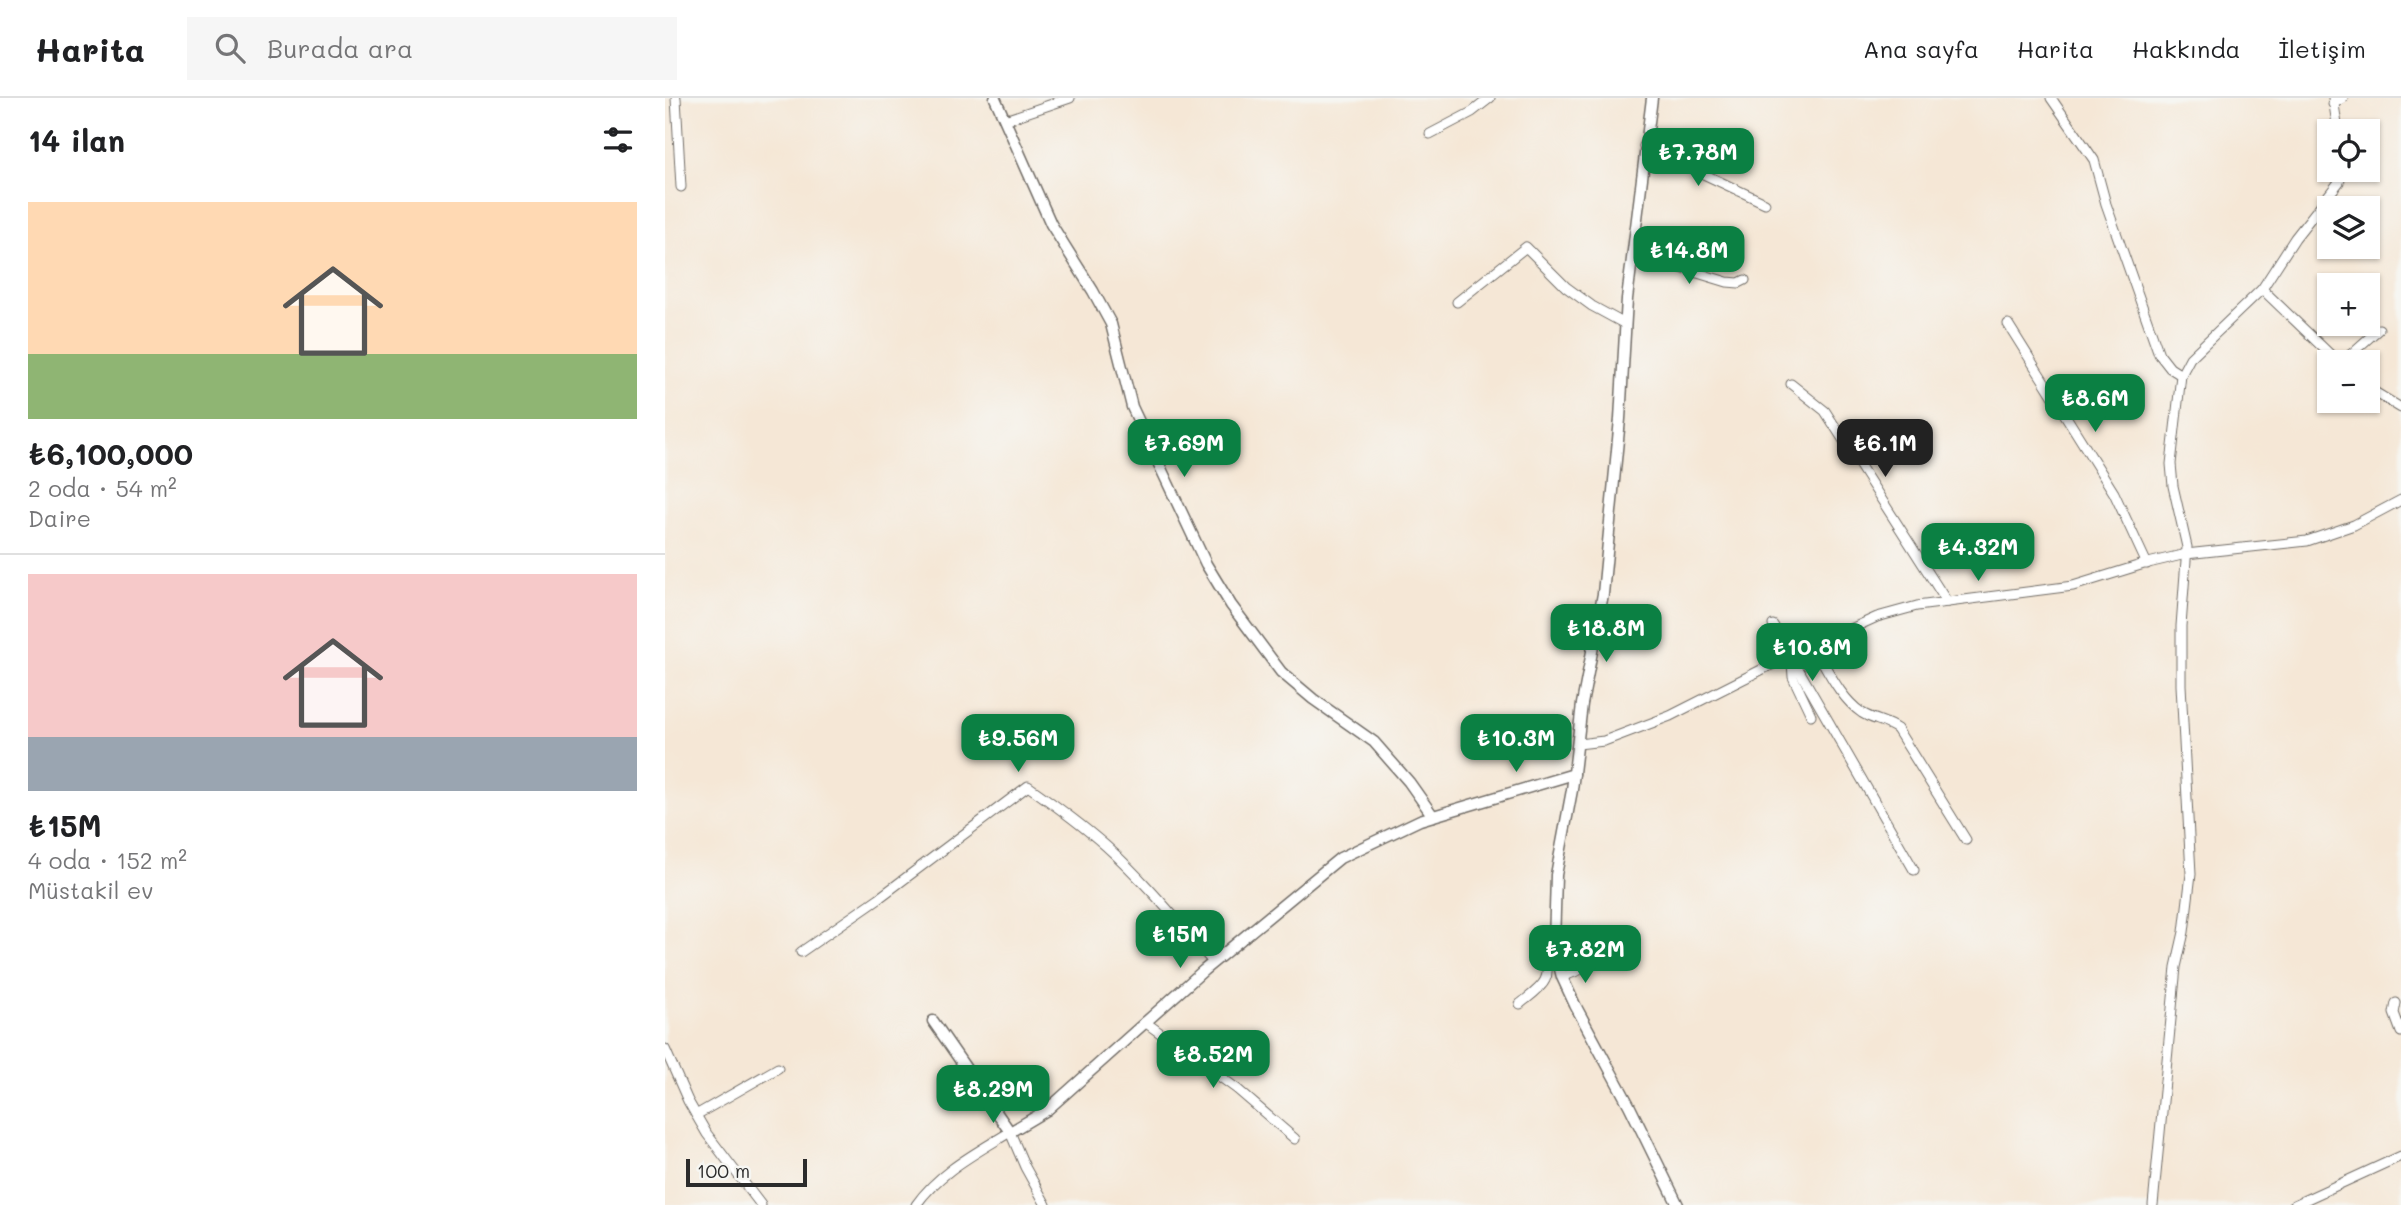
<!DOCTYPE html>
<html lang="tr">
<meta charset="utf-8">
<style>
:root{--surface:#fff;--page:#f6f6f6;--text:#202124;--muted:#757577;--line:#e0e0e0;--accent:#0b8043}
body{margin:0;font-family:Mali,sans-serif;background:var(--page);color:var(--text);height:100vh;display:flex;flex-direction:column;font-size:26px;white-space:nowrap}
*{box-sizing:border-box;margin:0}
p{font-size:23px;color:var(--muted)}
.icon{flex:none;width:38px;height:38px;fill:none;stroke:currentColor;stroke-width:2;stroke-linecap:round;stroke-linejoin:round}
.map{position:relative;flex:1;overflow:hidden}
.side{display:flex;flex-direction:column;background:var(--surface);width:665px}
.side>*{flex:none}
.buttons{position:absolute;left:1652px;top:21px;display:grid;gap:14px}
.buttons a{display:grid;place-items:center;width:63px;height:63px;border-radius:0px;background:var(--surface);box-shadow:0 2px 5px #0004;font-size:35px}
.scale{position:absolute;left:21px;bottom:18px;width:121px;box-sizing:border-box;padding-left:7px;border:4px solid #2b2b2b;border-top:0;font-size:19px;line-height:24px;white-space:nowrap;color:#2b2b2b;-webkit-text-stroke:5px #f6f6f2;paint-order:stroke}
.price{position:absolute;translate:-50% -60px;padding:0 16px;border-radius:14px;background:var(--accent);color:#fff;font-size:23px;line-height:46px;filter:drop-shadow(0 2px 4px #0008)}
.price::after{content:'';position:absolute;left:50%;top:42px;width:21px;height:16px;margin-left:-10px;background:inherit;clip-path:polygon(0 0,100% 0,50% 100%)}
.price.active{background:#222;color:#fff}
ul{padding:0;list-style:none}
li{display:grid;align-content:center;gap:14px;height:371px;padding:0 28px}
li+li{border-top:2px solid var(--line)}
li span{display:grid;place-items:center;height:217px;border-radius:0px;color:#555}
li>.icon{margin-inline-start:auto}
span .icon{width:126px;height:126px;fill:#fffc;stroke-width:1}
li b{font-size:30px}
h2{display:flex;justify-content:space-between;align-items:center;height:84px;padding:0 28px;font-size:30px}
header{display:flex;align-items:center;gap:42px;box-sizing:border-box;height:98px;padding:0 35px;background:var(--surface);border-bottom:2px solid var(--line)}
header strong{font-size:33px}
nav{display:flex;gap:38px;margin-inline-start:auto;font-size:24px}
.search{width:490px;height:63px;background:var(--page);display:flex;align-items:center;gap:18px;box-sizing:border-box;padding:0 24px;border-radius:0px;color:var(--muted);font-size:26px}
main{display:flex;flex:1;min-height:0}
.map>svg:first-child{display:block}
</style>
<header>
<strong>Harita</strong>
<div class="search"><svg class="icon" aria-label="search" viewBox="0 0 24 24"><circle cx="10" cy="10" r="6"/><path d="M15 15l6 6"/></svg>Burada ara</div>
<nav><a>Ana sayfa</a><a>Harita</a><a>Hakkında</a><a>İletişim</a></nav>
</header>
<main>
<section class="side">
<h2>14 ilan<svg class="icon" aria-label="filters" viewBox="0 0 24 24"><path d="M4 7h16M4 17h16"/><circle cx="9" cy="7" r="2"/><circle cx="15" cy="17" r="2"/></svg></h2>
<ul>
<li><span style="background:linear-gradient(#ffd9b3 70%,#8fb573 0)"><svg class="icon" aria-label="home" viewBox="0 0 24 24"><path d="M3 11l9-7 9 7M6 9v11h12V9"/></svg></span><div><b>₺6,100,000</b><p>2 oda · 54 m²</p><p>Daire</p></div></li>
<li><span style="background:linear-gradient(#f6c9c9 75%,#9aa5b1 0)"><svg class="icon" aria-label="home" viewBox="0 0 24 24"><path d="M3 11l9-7 9 7M6 9v11h12V9"/></svg></span><div><b>₺15M</b><p>4 oda · 152 m²</p><p>Müstakil ev</p></div></li>
</ul>
</section>
<div class="map">
<svg width="1736" height="1107" viewBox="0 0 1736 1107">
<rect width="100%" height="100%" fill="#f6f6f2"/>
<filter id="ink" filterUnits="userSpaceOnUse"><feTurbulence type="fractalNoise" baseFrequency=".0143" numOctaves="2"/><feDisplacementMap in="SourceGraphic" scale="14" xChannelSelector="R" yChannelSelector="G"/><feConvolveMatrix kernelMatrix="1 2 1 2 8 2 1 2 1" color-interpolation-filters="sRGB"/></filter>
<filter id="wash" filterUnits="userSpaceOnUse"><feTurbulence type="fractalNoise" baseFrequency=".00686" numOctaves="4" result="noise"/><feDisplacementMap in="SourceGraphic" scale="28" xChannelSelector="R" yChannelSelector="G"/><feGaussianBlur stdDeviation="1.57" result="paint"/><feColorMatrix in="noise" values="0 0 0 0 0 0 0 0 0 0 0 0 0 0 0 0 0 1.4 0 .05"/><feComposite in="paint" operator="in"/></filter>
<g filter="url(#wash)">
<rect width="100%" height="100%" fill="#f5e7d6"/>
</g>
<g filter="url(#ink)">
<g fill="none" stroke-linecap="round" stroke-linejoin="round">
<defs>
<g id="minor">
<path d="M11,0L16,89"/>
<path d="M1386,0L1429,62L1441,106L1494,256L1505,270L1516,277L1506,366L1508,388L1522,449L1516,528V587L1526,776L1519,834L1511,869L1488,1107"/>
<path d="M1668,0L1673,33"/>
<path d="M1668,6L1678,0"/>
<path d="M340,22L405,0"/>
<path d="M765,36L807,14L825,0"/>
<path d="M979,48L1100,105"/>
<path d="M967,155L1062,184L1074,185L1080,182"/>
<path d="M1597,191L1673,264"/>
<path d="M792,204L861,149L901,189L927,208L960,226"/>
<path d="M1343,226L1449,395L1482,466"/>
<path d="M1677,264L1714,231"/>
<path d="M1516,277L1525,260L1597,191L1630,140L1674,84L1679,72"/>
<path d="M1126,286L1160,313L1282,504"/>
<path d="M1703,290L1736,310"/>
<path d="M1108,527L1249,772"/>
<path d="M1149,549C1163,572 1175,600 1197,615C1208,622 1221,623 1232,631L1301,742"/>
<path d="M1127,563L1128,579L1146,617"/>
<path d="M913,646L939,643L1005,618L1102,569L1212,519L1252,508L1408,488L1479,466L1521,456L1642,443L1689,427L1736,402"/>
<path d="M136,854L214,800L363,688C390,707 416,726 441,748C480,783 514,825 548,864"/>
<path d="M897,879L929,866"/>
<path d="M1731,905L1729,915L1736,934"/>
<path d="M855,906C863,899 876,891 880,882C887,869 874,853 879,838L889,834"/>
<path d="M480,924L572,991L630,1041"/>
<path d="M0,951L23,1003L42,1036L96,1107"/>
<path d="M31,1017L113,970"/>
<path d="M251,1107C274,1074 311,1055 345,1034L360,1069L381,1107"/>
<path d="M1629,1107L1736,1058"/>
</g>
<g id="tertiary">
<path d="M330,0L386,126L428,193L446,226L467,309L541,466L566,507L616,574L648,601L709,644L744,684L768,718"/>
<path d="M987,0L962,201L955,321L938,496L917,606L907,692L891,777L889,847L897,879L910,907L964,1007L1013,1107"/>
<path d="M268,923L345,1034L382,1012L539,872L675,760L755,722L909,676"/>
</g>
</defs>
<use href="#minor" stroke="#726d67" stroke-width="11"/>
<use href="#tertiary" stroke="#726d67" stroke-width="13"/>
<use href="#minor" stroke="#fff" stroke-width="9"/>
<use href="#tertiary" stroke="#fff" stroke-width="10"/>
</g>
</g>
</svg>
<div class="buttons">
<a><svg class="icon" aria-label="locate" viewBox="0 0 24 24"><circle cx="12" cy="12" r="6"/><path d="M12 2v4M12 18v4M2 12h4M18 12h4"/></svg></a>
<a><svg class="icon" aria-label="layers" viewBox="0 0 24 24"><path d="M12 4l9 5-9 5-9-5zM3 14l9 5 9-5"/></svg></a>
<a>+</a>
<a>−</a>
</div>
<div class="scale">100 m</div>
<b class="price" style="left:1033px;top:90px">₺7.78M</b>
<b class="price" style="left:1024px;top:188px">₺14.8M</b>
<b class="price" style="left:1430px;top:336px">₺8.6M</b>
<b class="price" style="left:519px;top:381px">₺7.69M</b>
<b class="price active" style="left:1220px;top:381px">₺6.1M</b>
<b class="price" style="left:1313px;top:485px">₺4.32M</b>
<b class="price" style="left:941px;top:566px">₺18.8M</b>
<b class="price" style="left:1147px;top:585px">₺10.8M</b>
<b class="price" style="left:353px;top:676px">₺9.56M</b>
<b class="price" style="left:851px;top:676px">₺10.3M</b>
<b class="price" style="left:515px;top:872px">₺15M</b>
<b class="price" style="left:920px;top:887px">₺7.82M</b>
<b class="price" style="left:548px;top:992px">₺8.52M</b>
<b class="price" style="left:328px;top:1027px">₺8.29M</b>
</div>
</main>
